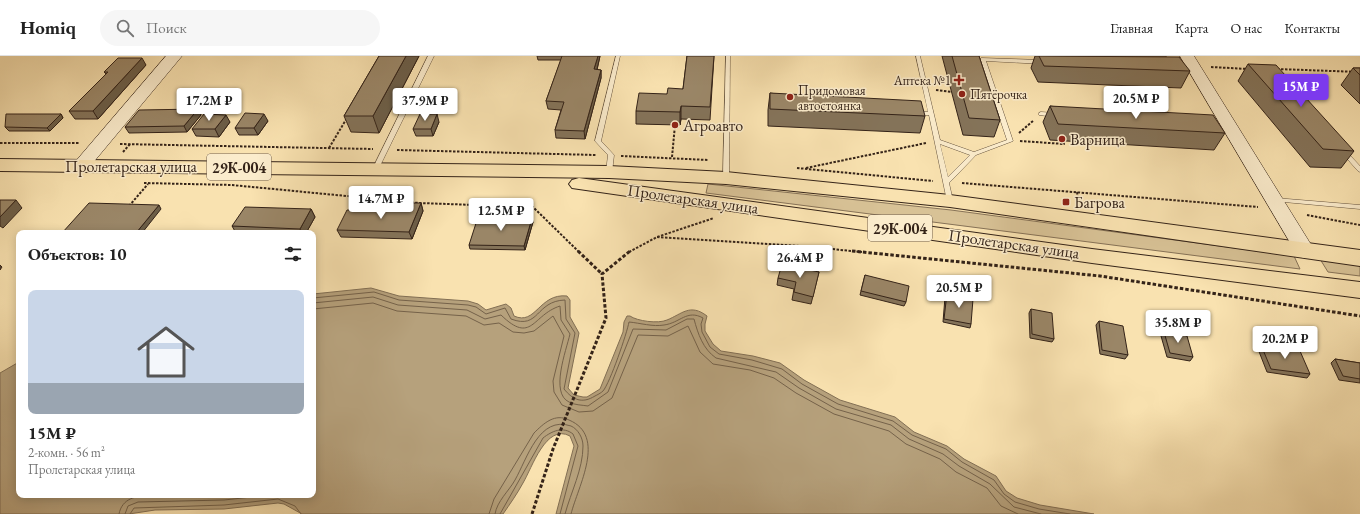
<!DOCTYPE html>
<html lang="ru">
<meta charset="utf-8">
<style>
:root{--surface:#fff;--page:#f6f6f6;--text:#222;--muted:#767676;--line:#e0e0e0;--accent:#7c3aed}
body{margin:0;font-family:"EB Garamond",serif;background:var(--page);color:var(--text);height:100vh;display:flex;flex-direction:column;font-size:15px;white-space:nowrap}
*{box-sizing:border-box;margin:0}
p{font-size:13px;color:var(--muted)}
.icon{flex:none;width:22px;height:22px;fill:none;stroke:currentColor;stroke-width:2;stroke-linecap:round;stroke-linejoin:round}
.map{position:relative;flex:1;overflow:hidden}
.details{position:absolute;left:16px;top:174px;width:300px;height:268px;display:flex;flex-direction:column;background:var(--surface);border-radius:8px;box-shadow:0 2px 10px #0003}
.details>*{flex:none}
.price{position:absolute;translate:-50% -34px;padding:0 9px;border-radius:4px;background:#fff;color:#222;font-size:13px;line-height:26px;filter:drop-shadow(0 1px 2px #0008)}
.price::after{content:'';position:absolute;left:50%;top:24px;width:12px;height:9px;margin-left:-6px;background:inherit;clip-path:polygon(0 0,100% 0,50% 100%)}
.price.active{background:var(--accent);color:#fff}
ul{padding:0;list-style:none}
li{display:grid;align-content:center;gap:8px;height:212px;padding:0 12px}
li+li{border-top:1px solid var(--line)}
li span{display:grid;place-items:center;height:124px;border-radius:8px;color:#555}
li>.icon{margin-inline-start:auto}
span .icon{width:72px;height:72px;fill:#fffc;stroke-width:1}
li b{font-size:17px}
h2{display:flex;justify-content:space-between;align-items:center;height:48px;padding:0 12px;font-size:17px}
header{display:flex;align-items:center;gap:24px;box-sizing:border-box;height:56px;padding:0 20px;background:var(--surface);border-bottom:1px solid var(--line)}
header strong{font-size:19px}
nav{display:flex;gap:22px;margin-inline-start:auto;font-size:14px}
.search{width:280px;height:36px;background:var(--page);display:flex;align-items:center;gap:10px;box-sizing:border-box;padding:0 14px;border-radius:22px;color:var(--muted);font-size:15px}
.map>svg:first-child{display:block}
</style>
<header>
<strong>Homiq</strong>
<div class="search"><svg class="icon" aria-label="search" viewBox="0 0 24 24"><circle cx="10" cy="10" r="6"/><path d="M15 15l6 6"/></svg>Поиск</div>
<nav><a>Главная</a><a>Карта</a><a>О нас</a><a>Контакты</a></nav>
</header>
<div class="map">
<svg width="1360" height="458" viewBox="0 0 1360 458">
<rect width="100%" height="100%" fill="#f9e2b0"/>
<filter id="stains"><feTurbulence type="fractalNoise" baseFrequency=".005" numOctaves="4"/><feColorMatrix values="0 0 0 0 .2 0 0 0 0 .09 0 0 0 0 .02 0 0 0 .5 -.17"/></filter>
<radialGradient id="worn" r=".72"><stop offset=".6" stop-color="#630" stop-opacity="0"/><stop offset="1" stop-color="#630" stop-opacity=".3"/></radialGradient>
<g fill="#d8c296" stroke="#867257">
<path d="M708,128L951,154L1294,200L1300,213L706,137Z"/>
<path d="M1320,203L1360,209V220L1328,216Z"/>
</g>
<path fill="#b6a17c" stroke="#826f54" d="M371,232L399,240L468,245L478,248L486,254L506,248L511,252L514,260C536,270 539,237 567,240L570,244V261L579,277L568,332L574,339L583,341H587L600,333L623,276L624,266L627,260H630C637,265 658,268 667,264C682,258 690,247 707,260L705,268V275L713,288L721,295L753,300L780,307L804,324L840,344L895,361L914,376L947,390L964,403L996,420L1006,435L1017,442L1040,449L1094,458H556L574,390L570,380C546,367 532,412 523,427C517,438 510,448 503,458H302L284,448L278,447L224,453L155,454L129,458H0V317L19,306V439H313V238Z"/>
<g fill="none" stroke-linecap="round" stroke-linejoin="round">
<g stroke="#75624a" stroke-width="1">
<path d="M313,242L374,236L399,244L468,249L476,251L486,258L505,252L511,263C540,274 535,245 565,244L566,263L575,277L564,333C573,344 582,348 595,340C597,339 601,337 603,335C610,327 627,277 629,266C640,267 653,271 664,269C680,267 687,253 703,262L701,268L702,276L710,291L719,298L752,304L782,313L802,328L838,348L893,365L912,379L946,393L962,406L994,424L1004,438L1015,446L1039,453L1070,458"/>
<path d="M313,247L373,241L398,249L467,254L485,263L501,259C532,289 532,259 560,250L561,264L570,278C566,295 550,337 569,346C574,349 582,349 588,350L608,336L633,273L666,274L687,263H694C698,278 703,293 716,302L776,316L799,332L836,353L891,369L909,383L943,398L959,410L990,428L1014,451L1041,458"/>
<path d="M313,253L373,247L397,255L466,260L484,269L499,267L513,276L524,277L534,275L553,260L564,280L553,325L554,336L562,349L579,356L593,355L612,342L638,279L668,280L688,270L700,296L713,308L750,314L774,322L796,337L834,358L889,375L906,388L940,403L956,416L987,432L1001,450L1018,458"/>
<path d="M119,458C122,442 136,440 150,439"/>
<path d="M125,458L128,450L138,446L224,444L270,439"/>
<path d="M130,458L134,452L224,449L278,443L295,450L301,458"/>
<path d="M489,458L494,443L534,377C544,367 555,357 569,364C607,380 578,430 571,458"/>
<path d="M495,458C497,445 509,435 515,424C527,403 539,359 571,370C578,373 583,382 583,390C583,413 571,436 565,458"/>
<path d="M500,458L543,382C552,375 563,370 573,378L578,390L560,458"/>
</g>
<defs>
<g id="lane">
<path d="M428,0H434L379,112L376,114L374,113L373,112Z"/>
<path d="M616,0H620L601,85L614,99L612,116L609,118L606,116L608,99L595,85Z"/>
<path d="M726,0H730L729,122L726,124L723,122Z"/>
<path d="M916,0H920L940,84L974,96L1007,84L980,3L981,2L1043,4L1046,6L1043,8L986,5L1013,85L976,99L949,127L953,145L950,147L947,145L929,59H916L913,57L916,55L928,56ZM940,88L970,99L948,121Z"/>
<path d="M1041,56L1055,57L1058,59L1055,61L1039,59V57Z"/>
<path d="M1343,93L1345,94L1360,110V116L1358,115L1341,96V94Z"/>
<path d="M1275,142L1360,149V153L1273,145L1272,144L1273,143Z"/>
</g>
<g id="secondary">
<path d="M166,0H182L87,114L81,116L75,114L72,110L75,106Z"/>
<path d="M1180,0H1194L1315,195L1312,200L1305,202L1298,200Z"/>
</g>
<g id="primary">
<path d="M0,103L609,110L726,116L950,139L1360,194V210L950,151L726,128L609,122L0,115Z"/>
<path d="M579,122L1092,193L1360,226V242L1092,207L572,132L569,128L572,124Z"/>
</g>
</defs>
<use href="#lane" stroke="#65533e" stroke-width="1"/>
<use href="#secondary" stroke="#342318" stroke-width="1"/>
<use href="#primary" stroke="#342318" stroke-width="2"/>
<g stroke="#342318" stroke-width="2" stroke-dasharray="2.5 1.5" stroke-linecap="butt">
<path d="M1211,11L1248,13"/>
<path d="M1277,13L1360,16"/>
<path d="M936,34L952,36"/>
<path d="M1019,77L1034,64"/>
<path d="M1020,85L1064,88L1063,85"/>
<path d="M0,87H79"/>
<path d="M120,88L373,93"/>
<path d="M329,92L347,62"/>
<path d="M397,94L596,99"/>
<path d="M123,96L130,88"/>
<path d="M621,100L708,104"/>
<path d="M672,101L675,69"/>
<path d="M797,112L933,125"/>
<path d="M806,112L926,87"/>
<path d="M144,127L232,129L419,147L533,151L579,196"/>
<path d="M962,127L1258,151"/>
<path d="M1077,136L1079,147"/>
<path d="M129,150L148,128"/>
<path d="M1307,159L1360,169"/>
<path d="M657,181L801,190L862,196"/>
<path d="M629,196L657,181L714,162"/>
</g>
<g stroke="#342318" stroke-width="3" stroke-dasharray="3.5 2" stroke-linecap="butt">
<path d="M578,195L602,218"/>
<path d="M852,195L1100,220L1360,260"/>
<path d="M532,458L553,393L606,262L602,218L630,195"/>
</g>
<use href="#lane" fill="#fbeccc" fill-rule="evenodd"/>
<use href="#secondary" fill="#fbeccc" fill-rule="evenodd"/>
<use href="#primary" fill="#f9e2b0" fill-rule="evenodd"/>
</g>
<g fill="#847359" stroke="#342318">
<path d="M379,0H419L379,77L351,76L344,60Z"/>
<path d="M537,0H600L597,14H601V22L585,83L556,82L555,74L561,54L548,53L546,45L561,4H538Z"/>
<path d="M687,0H714L710,64L681,63L680,69L636,68V55L667,38L683,33Z"/>
<path d="M942,0H979L1000,64L994,81L963,79Z"/>
<path d="M1035,0H1165L1190,15L1181,32L1038,26L1031,12Z"/>
<path d="M1248,8L1354,95L1341,112L1310,111L1238,25Z"/>
<path d="M146,9L98,63H75L69,55L106,18L104,16Z"/>
<path d="M1353,12H1360V48L1341,29Z"/>
<path d="M770,37L925,60L920,77L768,70V54Z"/>
<path d="M1050,50L1225,77L1214,94L1050,84L1043,66Z"/>
<path d="M198,53L201,59L187,76L129,77L125,71Z"/>
<path d="M61,58L63,62L50,75H9L5,71Z"/>
<path d="M268,65L258,79H239L235,72Z"/>
<path d="M230,66L219,81L196,80L192,73Z"/>
<path d="M439,66L433,80H416L413,73Z"/>
<path d="M421,147L423,155L412,183L341,181L337,174L398,155Z"/>
<path d="M311,153L315,161L306,177H236L232,170Z"/>
<path d="M533,166L525,194L470,193L469,189Z"/>
<path d="M819,216L811,248L792,244L794,233L777,229L778,222Z"/>
<path d="M865,219L906,246L904,250L860,239Z"/>
<path d="M947,237L971,268L970,272L943,266L945,241Z"/>
<path d="M1031,253L1054,283L1052,286L1030,282L1029,257Z"/>
<path d="M1099,265L1128,299L1125,303L1100,298L1096,269Z"/>
<path d="M1164,276L1193,301L1190,305L1167,301L1161,280Z"/>
<path d="M1261,289L1310,318L1307,322L1267,316L1258,293Z"/>
<path d="M1335,303L1360,307V327L1339,324L1331,307Z"/>
</g>
<g fill="#6c5e48" stroke="#342318">
<path d="M406,0H419L379,77L373,60Z"/>
<path d="M598,0H600L595,22L594,13Z"/>
<path d="M142,2L146,9L98,63L93,55Z"/>
<path d="M601,14V22L585,83L584,75Z"/>
<path d="M681,50V63L680,69V56Z"/>
<path d="M198,53L201,59L187,76L184,70Z"/>
<path d="M61,58L63,62L50,75L47,72Z"/>
<path d="M264,58L268,65L258,79L254,72Z"/>
<path d="M437,58L439,66L433,80L431,73Z"/>
<path d="M226,59L230,66L219,81L215,73Z"/>
<path d="M16,144L22,152L3,172L0,170V161Z"/>
<path d="M421,147L423,155L412,183L409,176Z"/>
<path d="M159,149L161,153L142,177H136Z"/>
<path d="M311,153L315,161L306,177H302L300,173Z"/>
<path d="M532,162L533,166L525,194L524,190Z"/>
<path d="M0,209L2,211L0,214Z"/>
</g>
<g fill="#9a8667" stroke="#342318">
<path d="M379,0H406L373,60H344Z"/>
<path d="M562,0H598L594,13L601,14L584,75L555,74L564,46L546,45Z"/>
<path d="M687,0H714L710,51L681,50L680,56L636,55L639,37L667,38L668,32L683,33Z"/>
<path d="M952,0H979L1000,64L969,62Z"/>
<path d="M1039,0L1179,1L1190,15L1044,10Z"/>
<path d="M118,2H142L93,55H69L108,16H104Z"/>
<path d="M1248,8L1276,9L1354,95L1323,93Z"/>
<path d="M1353,12H1360V19Z"/>
<path d="M770,37L921,45L925,60L770,53Z"/>
<path d="M1050,50L1213,59L1225,77L1058,68Z"/>
<path d="M198,53L184,70L125,71L139,54Z"/>
<path d="M245,57L264,58L254,72H235Z"/>
<path d="M6,58H61L47,72L5,71Z"/>
<path d="M204,58L226,59L215,73H192Z"/>
<path d="M420,58H437L431,73H413Z"/>
<path d="M0,144H16L0,161Z"/>
<path d="M89,147L159,149L136,177H62Z"/>
<path d="M401,147H421L409,176L337,174L347,154L398,155Z"/>
<path d="M245,151L311,153L300,173L232,170Z"/>
<path d="M478,161L532,162L524,190L469,189Z"/>
<path d="M782,208L819,216L813,241L794,236L796,226L778,222Z"/>
<path d="M865,219L909,230L906,246L861,235Z"/>
<path d="M947,237L973,243L971,268L944,263Z"/>
<path d="M1031,253L1052,257L1054,283L1032,278Z"/>
<path d="M1099,265L1123,270L1128,299L1102,294Z"/>
<path d="M1164,276L1187,280L1193,301L1170,297Z"/>
<path d="M1261,289L1300,295L1310,318L1271,313Z"/>
<path d="M1335,303L1360,307V323L1343,320Z"/>
</g>
<g fill="#8f2418" stroke="#fbeccc" stroke-width="1.5">
<path d="M957 18h4v4h4v4h-4v4h-4v-4h-4v-4h4z"/>
<circle cx="962" cy="38" r="4"/>
<circle cx="790" cy="41" r="4"/>
<circle cx="675" cy="69" r="4"/>
<circle cx="1062" cy="83" r="4"/>
<rect x="1062" y="142" width="8" height="8" rx="2"/>
</g>
<g text-anchor="middle" dominant-baseline="central" stroke-width="3" stroke-linejoin="round" paint-order="stroke">
<g font-size="13" fill="#342318" stroke="#fbeccc" text-anchor="start">
<text x="951" y="24" text-anchor="end">Аптека №1</text>
<text x="798" y="34">Придомовая<tspan x="798" dy="15">автостоянка</tspan></text>
<text x="970" y="38">Пятёрочка</text>
</g>
<g fill="#fbeccc" stroke="#705f4e" stroke-width="1">
<rect x="207" y="98" width="64" height="26" rx="3"/>
<rect x="868" y="159" width="64" height="26" rx="3"/>
</g>
<g font-size="15" font-weight="bold" fill="#342318">
<text x="239" y="111">29К-004</text>
<text x="900" y="172">29К-004</text>
</g>
<g font-size="16" fill="#342318" stroke="#fbeccc" text-anchor="start">
<text x="683" y="69">Агроавто</text>
<text x="1070" y="83">Варница</text>
<text x="1074" y="146">Багрова</text>
</g>
<g font-size="16" fill="#342318" stroke="#fbeccc">
<text x="131" y="110">Пролетарская улица</text>
<text transform="translate(693 143) rotate(8)">Пролетарская улица</text>
<text transform="translate(1014 188) rotate(8)">Пролетарская улица</text>
</g>
</g>
<rect width="100%" height="100%" filter="url(#stains)"/>
<rect width="100%" height="100%" fill="url(#worn)"/>
</svg>
<b class="price active" style="left:1301px;top:52px">15M ₽</b>
<b class="price" style="left:1136px;top:64px">20.5M ₽</b>
<b class="price" style="left:209px;top:66px">17.2M ₽</b>
<b class="price" style="left:425px;top:66px">37.9M ₽</b>
<b class="price" style="left:381px;top:164px">14.7M ₽</b>
<b class="price" style="left:501px;top:176px">12.5M ₽</b>
<b class="price" style="left:800px;top:223px">26.4M ₽</b>
<b class="price" style="left:959px;top:253px">20.5M ₽</b>
<b class="price" style="left:1178px;top:288px">35.8M ₽</b>
<b class="price" style="left:1285px;top:304px">20.2M ₽</b>
<section class="details">
<h2>Объектов: 10<svg class="icon" aria-label="filters" viewBox="0 0 24 24"><path d="M4 7h16M4 17h16"/><circle cx="9" cy="7" r="2"/><circle cx="15" cy="17" r="2"/></svg></h2>
<ul>
<li><span style="background:linear-gradient(#c9d6e8 75%,#9aa5b1 0)"><svg class="icon" aria-label="home" viewBox="0 0 24 24"><path d="M3 11l9-7 9 7M6 9v11h12V9"/></svg></span><div><b>15M ₽</b><p>2-комн. · 56 m²</p><p>Пролетарская улица</p></div></li>
</ul>
</section>
</div>
